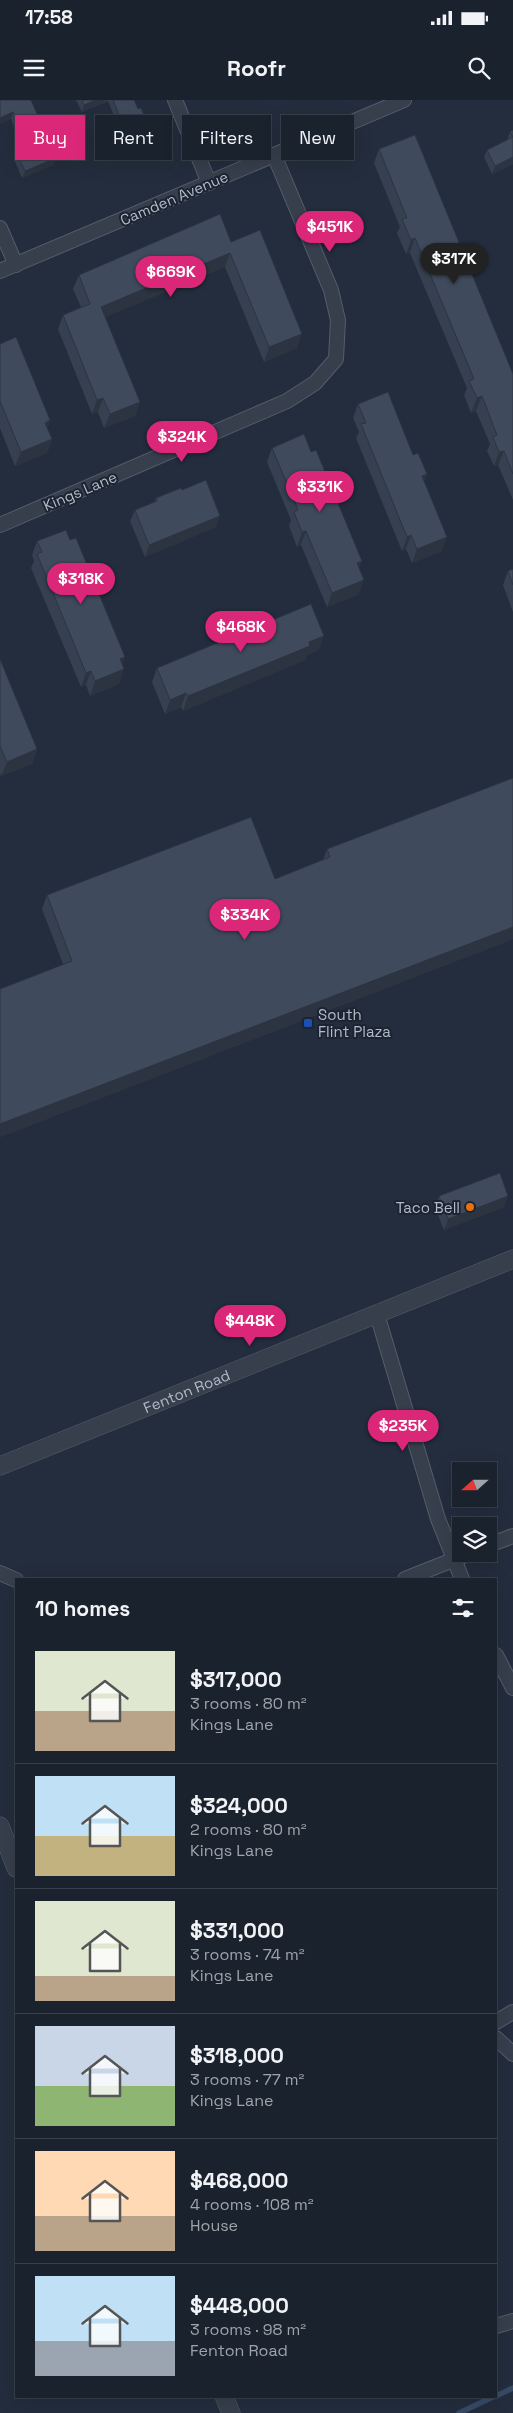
<!DOCTYPE html>
<meta charset="utf-8">
<style>
:root{--surface:#1a222e;--page:#232a36;--text:#f1f3f6;--muted:#9fa4aa;--line:#383f4a;--accent:#db2777}
body{margin:0;font-family:"Space Grotesk",sans-serif;background:var(--page);color:var(--text);height:100vh;display:flex;flex-direction:column;font-size:19px;white-space:nowrap}
*{box-sizing:border-box;margin:0}
p{font-size:16px;color:var(--muted)}
.icon{flex:none;width:28px;height:28px;fill:none;stroke:currentColor;stroke-width:2;stroke-linecap:round;stroke-linejoin:round}
.map{position:relative;flex:1;overflow:hidden}
.panel{position:absolute;left:15px;top:1478px;width:482px;height:820px;display:flex;flex-direction:column;background:var(--surface);border-radius:0px;box-shadow:0 5px 20px #0002,0 0 0 1px var(--line)}
.panel>*{flex:none}
.top-card{position:absolute;left:15px;top:15px;width:484px;height:45px;display:flex;gap:10px}
.needle{width:32px;rotate:249deg}
.fabs{position:absolute;left:452px;top:1362px;display:grid;gap:10px}
.fabs a{display:grid;place-items:center;width:45px;height:45px;border-radius:0px;background:var(--surface);box-shadow:0 5px 20px #0002,0 0 0 1px var(--line);font-size:25px}
.price{position:absolute;translate:-50% -42px;padding:0 11px;border-radius:18px;background:var(--accent);color:#fff;font-size:16px;line-height:32px;filter:drop-shadow(0 1px 2px #0008)}
.price::after{content:'';position:absolute;left:50%;top:30px;width:15px;height:11px;margin-left:-8px;background:inherit;clip-path:polygon(0 0,100% 0,50% 100%)}
.price.active{background:#222;color:#fff}
ul{padding:0;list-style:none}
li{display:flex;align-items:center;gap:15px;height:125px;padding:0 20px}
li+li{border-top:1px solid var(--line)}
li span{display:grid;place-items:center;flex:none;width:140px;height:100px;border-radius:0px;color:#555}
li>.icon{margin-inline-start:auto}
span .icon{width:60px;height:60px;fill:#fffc;stroke-width:1}
li b{font-size:21px}
h2{display:flex;justify-content:space-between;align-items:center;height:60px;padding:0 20px;font-size:21px}
.chip{padding:0 18px;border-radius:0px;background:var(--surface);box-shadow:0 5px 20px #0002,0 0 0 1px var(--line);font-size:18px;line-height:45px}
.chip.active{background:var(--accent);color:#fff}
.status{display:flex;justify-content:space-between;align-items:center;height:35px;padding:0 25px;background:var(--surface);direction:ltr}
.status svg{height:14px;fill:currentColor}
header{display:flex;justify-content:space-between;align-items:center;height:65px;padding:0 20px;background:var(--surface);font-size:22px;font-weight:800}
.map>svg:first-child{display:block}
</style>
<div class="status"><b>17:58</b><svg viewBox="0 0 49 12"><path d="M0 12V9h3v3zM5 12V6h3v6zM10 12V3h3v9zM15 12V0h3v12zM26 1h20v11H26zM47 4h2v5h-2z"/></svg></div>
<header><svg class="icon" aria-label="menu" viewBox="0 0 24 24"><path d="M4 6h16M4 12h16M4 18h16"/></svg>Roofr<svg class="icon" aria-label="search" viewBox="0 0 24 24"><circle cx="10" cy="10" r="6"/><path d="M15 15l6 6"/></svg></header>
<div class="map">
<svg width="513" height="2313" viewBox="0 0 513 2313">
<rect width="100%" height="100%" fill="#232d3d"/>
<g fill="none" stroke-linecap="round" stroke-linejoin="round">
<g stroke="#384a67" stroke-width="5.5">
<path d="M496,2296L513,2288"/>
<path d="M459,2313L495,2296"/>
</g>
<defs>
<g id="minor">
<path d="M175,0L209,83"/>
<path d="M0,128L16,165"/>
<path d="M0,171L404,0"/>
<path d="M0,425L287,301L315,283L336,259L338,220L331,190L274,55"/>
<path d="M377,1214L438,1419L462,1479"/>
<path d="M489,1445L513,1436"/>
<path d="M0,1473L16,1480"/>
<path d="M405,1479L468,1454"/>
<path d="M496,1555L513,1588"/>
<path d="M496,1922L513,1912"/>
<path d="M496,1938L513,1954"/>
<path d="M496,2226L513,2221"/>
</g>
<g id="tertiary">
<path id="s1" d="M0,1366L513,1159"/>
<path d="M0,1726L16,1768"/>
<path d="M224,2296L231,2313"/>
</g>
</defs>
<use href="#minor" stroke="#555d6b" stroke-width="16"/>
<use href="#tertiary" stroke="#555d6b" stroke-width="19"/>
<use href="#minor" stroke="#373f4d" stroke-width="14"/>
<use href="#tertiary" stroke="#373f4d" stroke-width="18"/>
</g>
<g fill="#364050">
<path d="M0,0H31L56,58L53,65L22,78L14,59L16,52L23,49L11,19Z"/>
<path d="M76,0H134L138,9L150,30L147,37L126,45L108,1L82,12Z"/>
<path d="M513,30V64L492,74L484,57L487,50L507,40L510,32Z"/>
<path d="M379,49L513,274V400L498,365L494,366L487,351L490,344L476,311L471,313L464,295L467,288L410,153L406,154L397,133L400,127L374,63Z"/>
<path d="M231,142L297,248L264,262L225,167L105,217L140,302L135,316L104,328L98,312L92,314L58,229L63,215L81,207L73,189L79,175Z"/>
<path d="M0,244L50,320L47,328L52,339L47,353L15,366L0,328Z"/>
<path d="M358,304L413,355L427,374L424,381L442,451L412,463L406,449L402,451L356,338L359,332L353,318Z"/>
<path d="M272,348L311,352L362,461L359,468V494L327,507L301,445L297,447L289,426L291,420L267,362Z"/>
<path d="M182,390L216,427L145,457L130,421L135,410L154,402L156,398Z"/>
<path d="M37,441L122,565L119,584L90,596L86,585L81,587L31,468L34,461L32,455Z"/>
<path d="M513,469V512L503,485L508,471Z"/>
<path d="M319,550L307,555L305,560L183,611L181,607L165,614L152,582L157,568Z"/>
<path d="M0,559L37,649L32,664L1,676L0,673Z"/>
<path d="M513,678V839L0,1037L63,864L42,809L47,795L275,779L323,760L327,749Z"/>
<path d="M439,1096H508L504,1107L444,1130L435,1108Z"/>
</g>
<g fill="#2c3441">
<path d="M96,0H108L82,12L84,5Z"/>
<path d="M13,12L11,19L0,24V18Z"/>
<path d="M150,30L147,37L126,45L128,38Z"/>
<path d="M513,57V64L492,74L495,66Z"/>
<path d="M56,58L53,65L22,78L25,71Z"/>
<path d="M415,138L410,153L406,154L411,140Z"/>
<path d="M230,153L225,167L96,221L101,207Z"/>
<path d="M302,234L297,248L264,262L269,247Z"/>
<path d="M482,296L476,311L471,313L477,298Z"/>
<path d="M103,298L98,312L92,314L97,300Z"/>
<path d="M140,302L135,316L104,328L110,314Z"/>
<path d="M50,320L45,335V323Z"/>
<path d="M52,339L47,353L15,366L21,352Z"/>
<path d="M504,351L498,365L494,366L499,352Z"/>
<path d="M427,374L422,388V376Z"/>
<path d="M220,416L216,427L145,457L149,445Z"/>
<path d="M306,431L301,445L297,447L302,432Z"/>
<path d="M411,435L406,449L402,451L407,437Z"/>
<path d="M447,437L442,451L412,463L417,449Z"/>
<path d="M362,461L357,475V463Z"/>
<path d="M364,480L359,494L327,507L332,493Z"/>
<path d="M324,536L319,550L307,555L305,560L183,611L188,596Z"/>
<path d="M125,557L120,571V559Z"/>
<path d="M124,569L119,584L90,596L95,581Z"/>
<path d="M91,571L86,585L81,587L86,573Z"/>
<path d="M186,593L181,607L165,614L170,600Z"/>
<path d="M37,649L32,664L1,676L7,662Z"/>
<path d="M513,827V839L0,1037V1024Z"/>
<path d="M508,1096L504,1107L444,1130L448,1119Z"/>
</g>
<g fill="#3f4b5d" stroke="#2c3441">
<path d="M0,0H31L56,58L25,71L16,52L28,47L13,12L0,18Z"/>
<path d="M82,0H96L84,5Z"/>
<path d="M113,0H134L138,9L141,8L150,30L128,38Z"/>
<path d="M513,30V57L495,66L487,50L513,37L510,32Z"/>
<path d="M415,35L513,274V374L504,351L499,352L493,337L497,335L482,296L477,298L469,281L474,279L415,138L411,140L402,119L407,118L379,49Z"/>
<path d="M220,114L231,142L260,130L302,234L269,247L230,153L101,207L140,302L110,314L103,298L97,300L63,215L90,204L79,175Z"/>
<path d="M16,237L50,320L45,323L52,339L21,352L0,301V244Z"/>
<path d="M388,292L413,355L418,353L427,374L422,376L447,437L417,449L411,435L407,437L361,324L366,323L358,304Z"/>
<path d="M304,334L311,352L316,350L362,461L357,463L364,480L332,493L306,431L302,432L294,412L298,410L272,348Z"/>
<path d="M206,380L220,416L149,445L135,410L157,401L156,398L181,388L182,390Z"/>
<path d="M66,430L70,440L76,438L125,557L120,559L124,569L95,581L91,571L86,573L37,454L42,452L37,441Z"/>
<path d="M513,469V485L508,471Z"/>
<path d="M311,504L324,536L309,542L310,546L188,596L186,593L170,600L157,568Z"/>
<path d="M0,559L37,649L7,662L0,646Z"/>
<path d="M513,678V827L0,1024V889L72,861L47,795L251,717L275,779L330,757L327,749Z"/>
<path d="M500,1073L508,1096L448,1119L439,1096Z"/>
</g>
<rect fill="#1a4fb4" stroke="#1c2432" stroke-width="2" x="303" y="918" width="10" height="10" rx="2.5"/>
<circle fill="#e8710a" stroke="#1c2432" stroke-width="2" cx="470" cy="1107" r="5"/>
<g text-anchor="middle" dominant-baseline="central" stroke-width="4" stroke-linejoin="round" paint-order="stroke">
<g font-size="15" fill="#b3bac9" stroke="#1c2432">
<text transform="translate(174 98) rotate(-23)">Camden Avenue</text>
<text transform="translate(80 391) rotate(-23)">Kings Lane</text>
<text stroke="none"><textPath href="#s1" startOffset="201">Fenton Road</textPath></text>
</g>
<g font-size="15" fill="#b3bac9" stroke="#1c2432" text-anchor="start">
<text x="318" y="914">South<tspan x="318" dy="17">Flint Plaza</tspan></text>
<text x="460" y="1107" text-anchor="end">Taco Bell</text>
</g>
</g>
</svg>
<div class="fabs">
<a><svg class="needle" viewBox="-14 -14 28 28"><path d="M0-13l5 13h-10z" fill="#e53935"/><path d="M0 13l5-13h-10z" fill="#9fa4aa"/></svg></a>
<a><svg class="icon" aria-label="layers" viewBox="0 0 24 24"><path d="M12 4l9 5-9 5-9-5zM3 14l9 5 9-5"/></svg></a>
</div>
<b class="price" style="left:330px;top:153px">$451K</b>
<b class="price active" style="left:454px;top:185px">$317K</b>
<b class="price" style="left:171px;top:198px">$669K</b>
<b class="price" style="left:182px;top:363px">$324K</b>
<b class="price" style="left:320px;top:413px">$331K</b>
<b class="price" style="left:81px;top:505px">$318K</b>
<b class="price" style="left:241px;top:553px">$468K</b>
<b class="price" style="left:245px;top:841px">$334K</b>
<b class="price" style="left:250px;top:1247px">$448K</b>
<b class="price" style="left:403px;top:1352px">$235K</b>
<div class="top-card">
<a class="chip active">Buy</a>
<a class="chip">Rent</a>
<a class="chip">Filters</a>
<a class="chip">New</a>
</div>
<section class="panel">
<h2>10 homes<svg class="icon" aria-label="filters" viewBox="0 0 24 24"><path d="M4 7h16M4 17h16"/><circle cx="9" cy="7" r="2"/><circle cx="15" cy="17" r="2"/></svg></h2>
<ul>
<li><span style="background:linear-gradient(#dfe7d0 60%,#b9a48a 0)"><svg class="icon" aria-label="home" viewBox="0 0 24 24"><path d="M3 11l9-7 9 7M6 9v11h12V9"/></svg></span><div><b>$317,000</b><p>3 rooms · 80 m²</p><p>Kings Lane</p></div></li>
<li><span style="background:linear-gradient(#bfe0f5 60%,#c2b280 0)"><svg class="icon" aria-label="home" viewBox="0 0 24 24"><path d="M3 11l9-7 9 7M6 9v11h12V9"/></svg></span><div><b>$324,000</b><p>2 rooms · 80 m²</p><p>Kings Lane</p></div></li>
<li><span style="background:linear-gradient(#dfe7d0 75%,#b9a48a 0)"><svg class="icon" aria-label="home" viewBox="0 0 24 24"><path d="M3 11l9-7 9 7M6 9v11h12V9"/></svg></span><div><b>$331,000</b><p>3 rooms · 74 m²</p><p>Kings Lane</p></div></li>
<li><span style="background:linear-gradient(#c9d6e8 60%,#8fb573 0)"><svg class="icon" aria-label="home" viewBox="0 0 24 24"><path d="M3 11l9-7 9 7M6 9v11h12V9"/></svg></span><div><b>$318,000</b><p>3 rooms · 77 m²</p><p>Kings Lane</p></div></li>
<li><span style="background:linear-gradient(#ffd9b3 65%,#b9a48a 0)"><svg class="icon" aria-label="home" viewBox="0 0 24 24"><path d="M3 11l9-7 9 7M6 9v11h12V9"/></svg></span><div><b>$468,000</b><p>4 rooms · 108 m²</p><p>House</p></div></li>
<li><span style="background:linear-gradient(#bfe0f5 65%,#9aa5b1 0)"><svg class="icon" aria-label="home" viewBox="0 0 24 24"><path d="M3 11l9-7 9 7M6 9v11h12V9"/></svg></span><div><b>$448,000</b><p>3 rooms · 98 m²</p><p>Fenton Road</p></div></li>
</ul>
</section>
</div>
